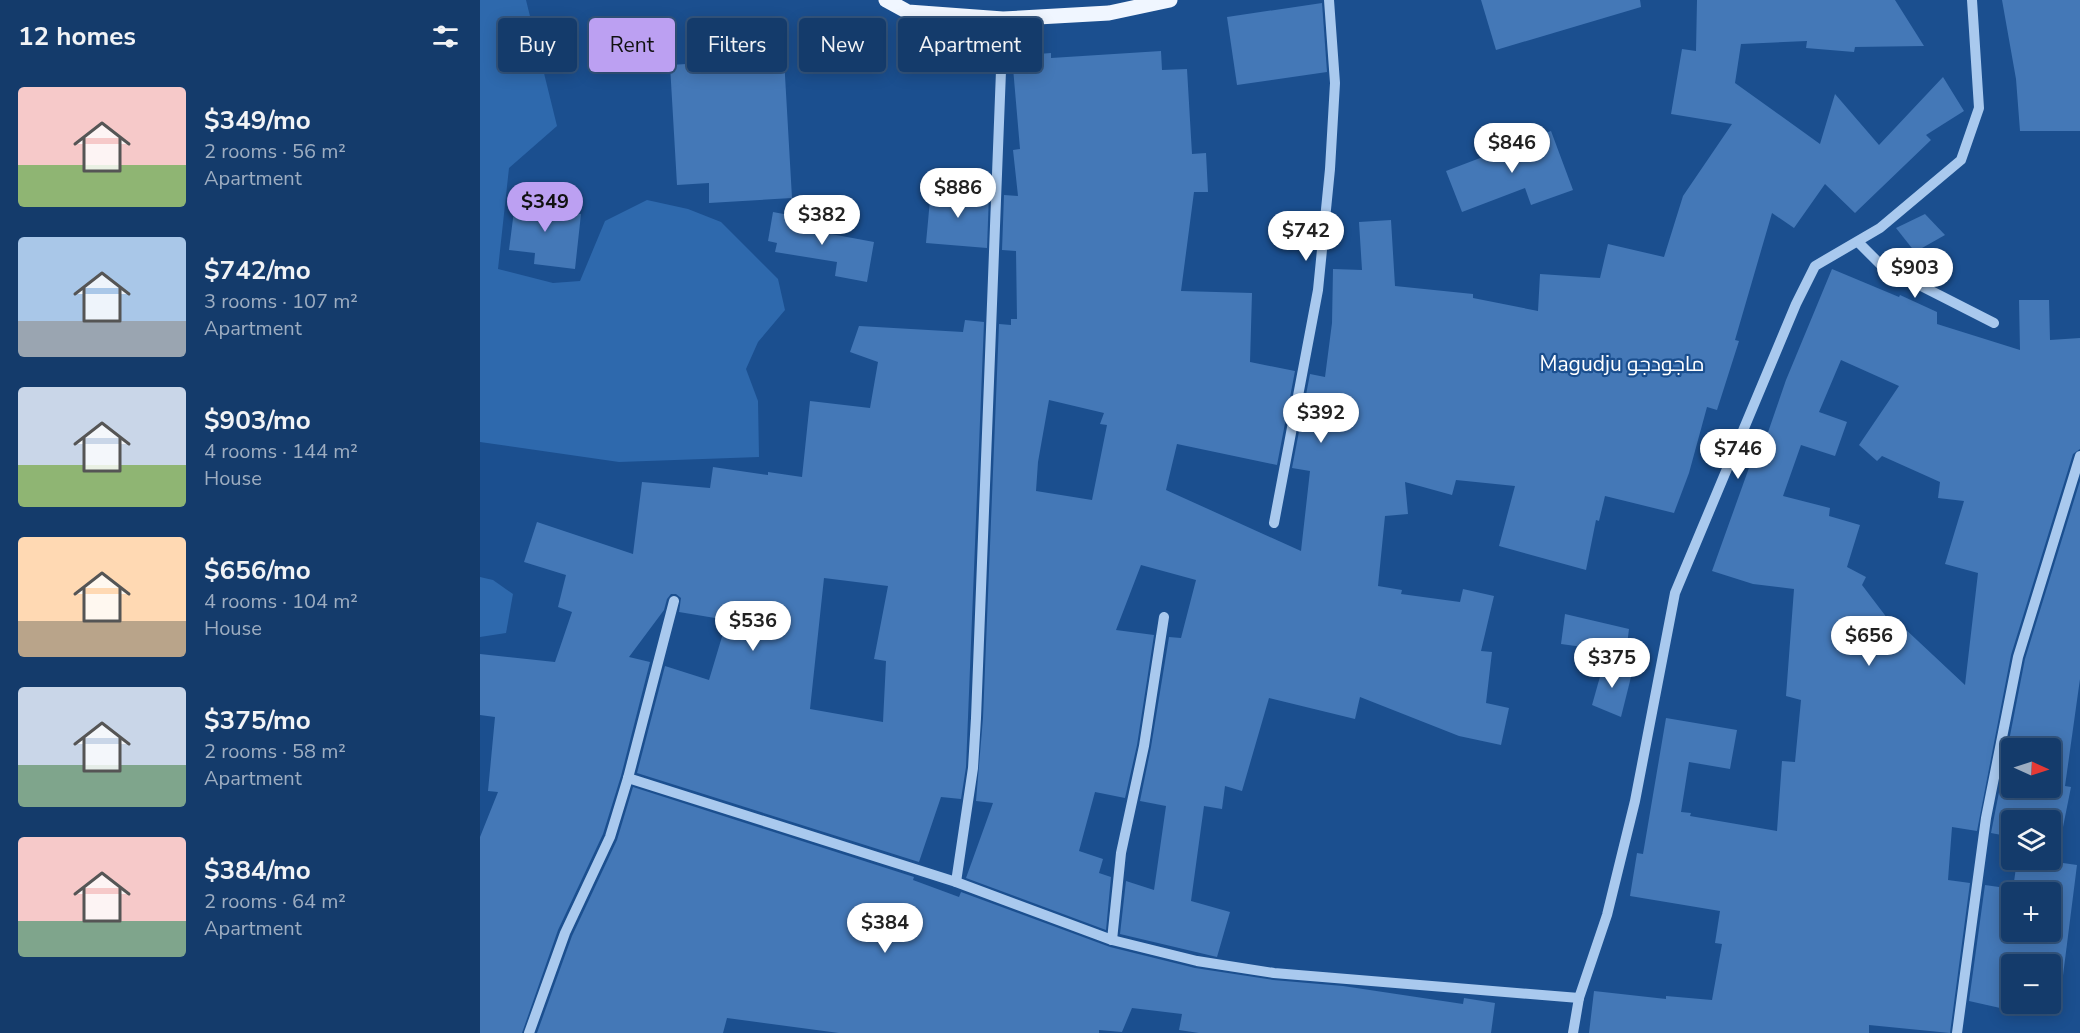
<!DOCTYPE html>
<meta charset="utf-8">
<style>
:root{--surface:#143b6b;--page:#1d4271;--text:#f1f3f6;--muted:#9dadc1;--line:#33557e;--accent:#bca0f2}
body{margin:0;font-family:"Nunito Sans",Cairo,sans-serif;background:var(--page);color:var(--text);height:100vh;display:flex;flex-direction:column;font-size:22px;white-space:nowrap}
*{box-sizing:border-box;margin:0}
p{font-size:20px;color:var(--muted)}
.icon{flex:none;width:33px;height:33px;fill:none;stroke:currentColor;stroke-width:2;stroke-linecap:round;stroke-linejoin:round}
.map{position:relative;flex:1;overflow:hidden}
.details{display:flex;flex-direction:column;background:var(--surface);width:480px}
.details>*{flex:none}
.banner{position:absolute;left:18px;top:18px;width:570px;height:54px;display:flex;gap:12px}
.needle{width:39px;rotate:93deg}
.fabs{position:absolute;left:1521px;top:738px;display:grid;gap:12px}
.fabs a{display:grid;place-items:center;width:60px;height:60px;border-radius:6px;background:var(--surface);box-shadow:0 3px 15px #0003,0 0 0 2px var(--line);font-size:30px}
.price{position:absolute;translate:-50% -51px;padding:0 14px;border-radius:21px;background:#fff;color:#222;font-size:20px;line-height:39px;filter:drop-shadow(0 2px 3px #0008)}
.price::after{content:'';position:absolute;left:50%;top:36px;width:18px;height:14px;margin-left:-9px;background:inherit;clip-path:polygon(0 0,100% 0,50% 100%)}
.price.selected{background:var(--accent);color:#111}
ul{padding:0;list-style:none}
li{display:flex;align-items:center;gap:18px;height:150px;padding:0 18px}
li span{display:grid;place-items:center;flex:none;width:168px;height:120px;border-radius:6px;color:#555}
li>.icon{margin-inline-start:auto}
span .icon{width:72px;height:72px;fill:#fffc;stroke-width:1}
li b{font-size:26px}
h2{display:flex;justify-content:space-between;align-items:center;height:72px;padding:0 18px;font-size:26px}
.chip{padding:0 21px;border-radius:6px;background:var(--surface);box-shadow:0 3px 15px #0003,0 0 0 2px var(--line);font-size:21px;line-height:54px}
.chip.selected{background:var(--accent);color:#111}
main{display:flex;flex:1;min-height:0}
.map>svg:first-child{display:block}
</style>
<main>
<section class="details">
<h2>12 homes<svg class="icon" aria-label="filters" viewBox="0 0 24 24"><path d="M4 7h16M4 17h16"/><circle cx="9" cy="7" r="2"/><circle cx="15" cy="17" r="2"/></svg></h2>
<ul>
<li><span style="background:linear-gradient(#f6c9c9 65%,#8fb573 0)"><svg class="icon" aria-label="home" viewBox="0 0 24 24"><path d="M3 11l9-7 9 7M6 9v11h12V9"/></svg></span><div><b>$349/mo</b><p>2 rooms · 56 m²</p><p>Apartment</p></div></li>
<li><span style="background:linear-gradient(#a9c7e8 70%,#9aa5b1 0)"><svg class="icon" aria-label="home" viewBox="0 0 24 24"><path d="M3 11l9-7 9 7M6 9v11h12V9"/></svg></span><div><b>$742/mo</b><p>3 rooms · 107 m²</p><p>Apartment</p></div></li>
<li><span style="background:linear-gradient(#c9d6e8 65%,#8fb573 0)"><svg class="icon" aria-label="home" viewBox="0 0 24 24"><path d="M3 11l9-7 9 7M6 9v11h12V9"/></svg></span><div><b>$903/mo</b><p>4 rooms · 144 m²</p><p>House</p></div></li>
<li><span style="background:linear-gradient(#ffd9b3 70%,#b9a48a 0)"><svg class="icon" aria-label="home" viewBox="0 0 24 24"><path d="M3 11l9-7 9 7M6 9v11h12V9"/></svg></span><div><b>$656/mo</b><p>4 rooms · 104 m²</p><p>House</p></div></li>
<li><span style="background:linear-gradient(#c9d6e8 65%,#7fa58c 0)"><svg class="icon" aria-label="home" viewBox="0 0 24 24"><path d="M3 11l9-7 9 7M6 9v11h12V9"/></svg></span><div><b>$375/mo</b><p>2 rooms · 58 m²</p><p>Apartment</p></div></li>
<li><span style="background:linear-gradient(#f6c9c9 70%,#7fa58c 0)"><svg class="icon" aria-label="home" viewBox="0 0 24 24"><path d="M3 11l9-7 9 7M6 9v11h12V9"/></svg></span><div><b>$384/mo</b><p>2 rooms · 64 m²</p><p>Apartment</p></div></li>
</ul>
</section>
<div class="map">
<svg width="1600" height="1033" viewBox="0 0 1600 1033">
<rect width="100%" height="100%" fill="#1b4f8f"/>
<g fill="#2e69ad">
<path d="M0,0H46L77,126L29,168L18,269L73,283L100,281L125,221L167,200L208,209L241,222L298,279L305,310L278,342L266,369L278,401L279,457L139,462L0,442Z"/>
<path d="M0,577L13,580L33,594L26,633L0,637Z"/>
</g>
<g fill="#4478b7" fill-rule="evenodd">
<path d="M1001,0H1160L1161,7L1016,50Z"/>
<path d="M1217,0H1415L1444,46L1375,47L1374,52L1326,48L1327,41L1261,44L1255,83L1340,144L1355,94L1399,145L1463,77L1484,111L1446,135L1451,140L1375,213L1345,184L1314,228L1292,213L1255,340L1259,341L1237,410L1227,407L1209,473L1194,513L1125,496L1119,521L1116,520L1106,570L1019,546L1035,486L976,480L972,495L925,482L928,514L905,516L898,586L922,590L921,594L980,602L983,589L1014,596L1001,651L1012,652L1006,703L1029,708L1021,745L979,736L880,697L875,719L789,698L762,791L745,786L742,809L724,806L711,901L750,912L737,957L640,934L646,881L674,890L686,806L660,801L671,747L689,637L701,638L716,580L661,565L636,630L674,635L657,745L645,798L615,792L599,851L623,859L619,873L631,877L626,930L486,878L513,803L496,801L503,718L519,324L531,325V319H537L536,251L522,250L524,195L538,196L533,150L540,149L532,56L571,53V58L681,51L682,70L707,69L712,154L726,153L728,192H714L701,291L772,293L770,362L815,371L797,465L697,444L686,490L821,551L830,471L812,468L830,374L845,377L852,323L853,269L882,270L879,222L911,220L915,286L993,294V298L1058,311L1060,274L1120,278L1128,244L1184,257L1203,196L1252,124L1191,114L1202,49L1216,51ZM569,400L624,413L620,424L627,425L612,500L556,491L558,462Z"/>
<path d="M1522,0H1600V131H1540L1536,79Z"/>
<path d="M842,3L847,72L757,85L747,17Z"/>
<path d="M290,27L263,61L304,58L312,198L229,203V183L197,185L190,65L238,62L236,30Z"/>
<path d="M1071,131L1093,190L1051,205L1045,188L982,212L966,171Z"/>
<path d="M451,189L509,194L507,248L446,243Z"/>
<path d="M36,195L64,198L63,210L101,214L95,269L54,264L55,253L29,250Z"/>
<path d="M293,212L325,218L324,229L394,242L387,282L355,276L357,262L295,252L297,243L288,241Z"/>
<path d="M1445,214L1465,235L1435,252L1416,228Z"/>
<path d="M1352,269L1419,297L1420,295L1457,312V324L1540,350L1539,300H1569L1570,340L1600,338V449L1593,454L1531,655L1497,831L1472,827L1468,880L1490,883L1470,1033L1389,1025V1033H1109L1114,991L1186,999V996L1232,1000L1242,944L1235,943L1240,911L1150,896L1157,853L1163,854L1186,718L1257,730L1250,769L1209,762L1201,812L1211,813L1210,816L1297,831L1302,761L1315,762L1321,700L1306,696L1314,589L1273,584L1232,571L1270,465L1276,467L1306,380ZM1361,360L1419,386L1379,445L1397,461L1402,456L1460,482L1458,498L1484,501L1465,564L1498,573L1485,685L1422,626L1417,631L1382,585L1386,577L1367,567L1380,525L1349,516L1350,508L1303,496L1321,445L1355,456L1367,422L1339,412Z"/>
<path d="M485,320L504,322L486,767L481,799L461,797L439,862L157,773L185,666L229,680L247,620L199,612L201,598L196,594H191L187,599L184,610L149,657L170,662L141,776L123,834L78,930L42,1033H0V837L18,792L8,791L15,717L0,715V654L75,662L92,612L78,607L86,575L44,562L57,522L153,554L162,482L230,488L233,467L288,475V472L322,477L330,401L390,408L398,362L370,352L379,326L483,332ZM344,578L408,586L394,659L406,661L403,722L330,709Z"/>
<path d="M1600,481V679L1585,786L1591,787L1576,862L1597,865L1579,1007L1570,1003V964H1532V1004H1540L1538,1012L1489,1001L1505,885L1533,889L1537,860H1570V820H1532V837L1511,833L1545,659ZM1532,748H1570V788H1532ZM1532,892H1570V932H1532Z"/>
<path d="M1085,614L1149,629L1146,653L1081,644Z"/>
<path d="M1125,659L1152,673L1141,717L1112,705Z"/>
<path d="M153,787L434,877L433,880L479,897L481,892L630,947L715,968L793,980L863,986L983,1004L984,998L1015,1003L1011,1033H719L699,1030L702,1014L652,1008L642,1032L619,1030V1033H359L247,1018L243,1033H57L92,936L137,840Z"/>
</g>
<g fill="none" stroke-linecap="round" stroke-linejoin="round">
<g stroke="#a9c9ee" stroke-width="10">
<path d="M1379,243L1402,266L1514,323"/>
<path d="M794,523L838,290L850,169L855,83L849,0"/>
<path d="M148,778L476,882L632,940L717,961L794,973L1099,998"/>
<path d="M476,882L493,768L496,718L523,19"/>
<path d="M632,940L641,853L664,746L684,617"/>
<path d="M49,1033L85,933L130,837L148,778L194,601"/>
<path d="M1093,1033L1099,998L1127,915L1155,801L1195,593L1316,304L1335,266L1400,228L1481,160L1499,108L1492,0"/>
<path d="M1477,1033L1506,818L1538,657L1600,456"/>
</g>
<path stroke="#f0f6ff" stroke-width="15" d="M406,0L428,12L523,19L629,13L690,0"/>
</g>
<g text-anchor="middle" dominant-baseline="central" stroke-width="4.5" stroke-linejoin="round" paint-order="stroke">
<g font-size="21" fill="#fff" stroke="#1b4f8f">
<text x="1142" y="364">Magudju ماجودجو</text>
</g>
</g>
</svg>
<div class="fabs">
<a><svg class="needle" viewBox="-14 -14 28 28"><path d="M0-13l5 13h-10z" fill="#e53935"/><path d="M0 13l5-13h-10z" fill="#9dadc1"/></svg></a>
<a><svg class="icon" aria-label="layers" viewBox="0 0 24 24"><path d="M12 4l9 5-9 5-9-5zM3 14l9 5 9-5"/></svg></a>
<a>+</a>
<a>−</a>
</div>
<b class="price" style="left:1032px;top:174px">$846</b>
<b class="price" style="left:478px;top:219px">$886</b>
<b class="price selected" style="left:65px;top:233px">$349</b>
<b class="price" style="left:342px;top:246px">$382</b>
<b class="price" style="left:826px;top:262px">$742</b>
<b class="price" style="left:1435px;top:299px">$903</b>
<b class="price" style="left:841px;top:444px">$392</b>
<b class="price" style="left:1258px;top:480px">$746</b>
<b class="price" style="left:273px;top:652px">$536</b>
<b class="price" style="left:1389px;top:667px">$656</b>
<b class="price" style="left:1132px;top:689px">$375</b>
<b class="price" style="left:405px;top:954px">$384</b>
<div class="banner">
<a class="chip">Buy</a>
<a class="chip selected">Rent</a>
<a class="chip">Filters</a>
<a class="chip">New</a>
<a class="chip">Apartment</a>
</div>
</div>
</main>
